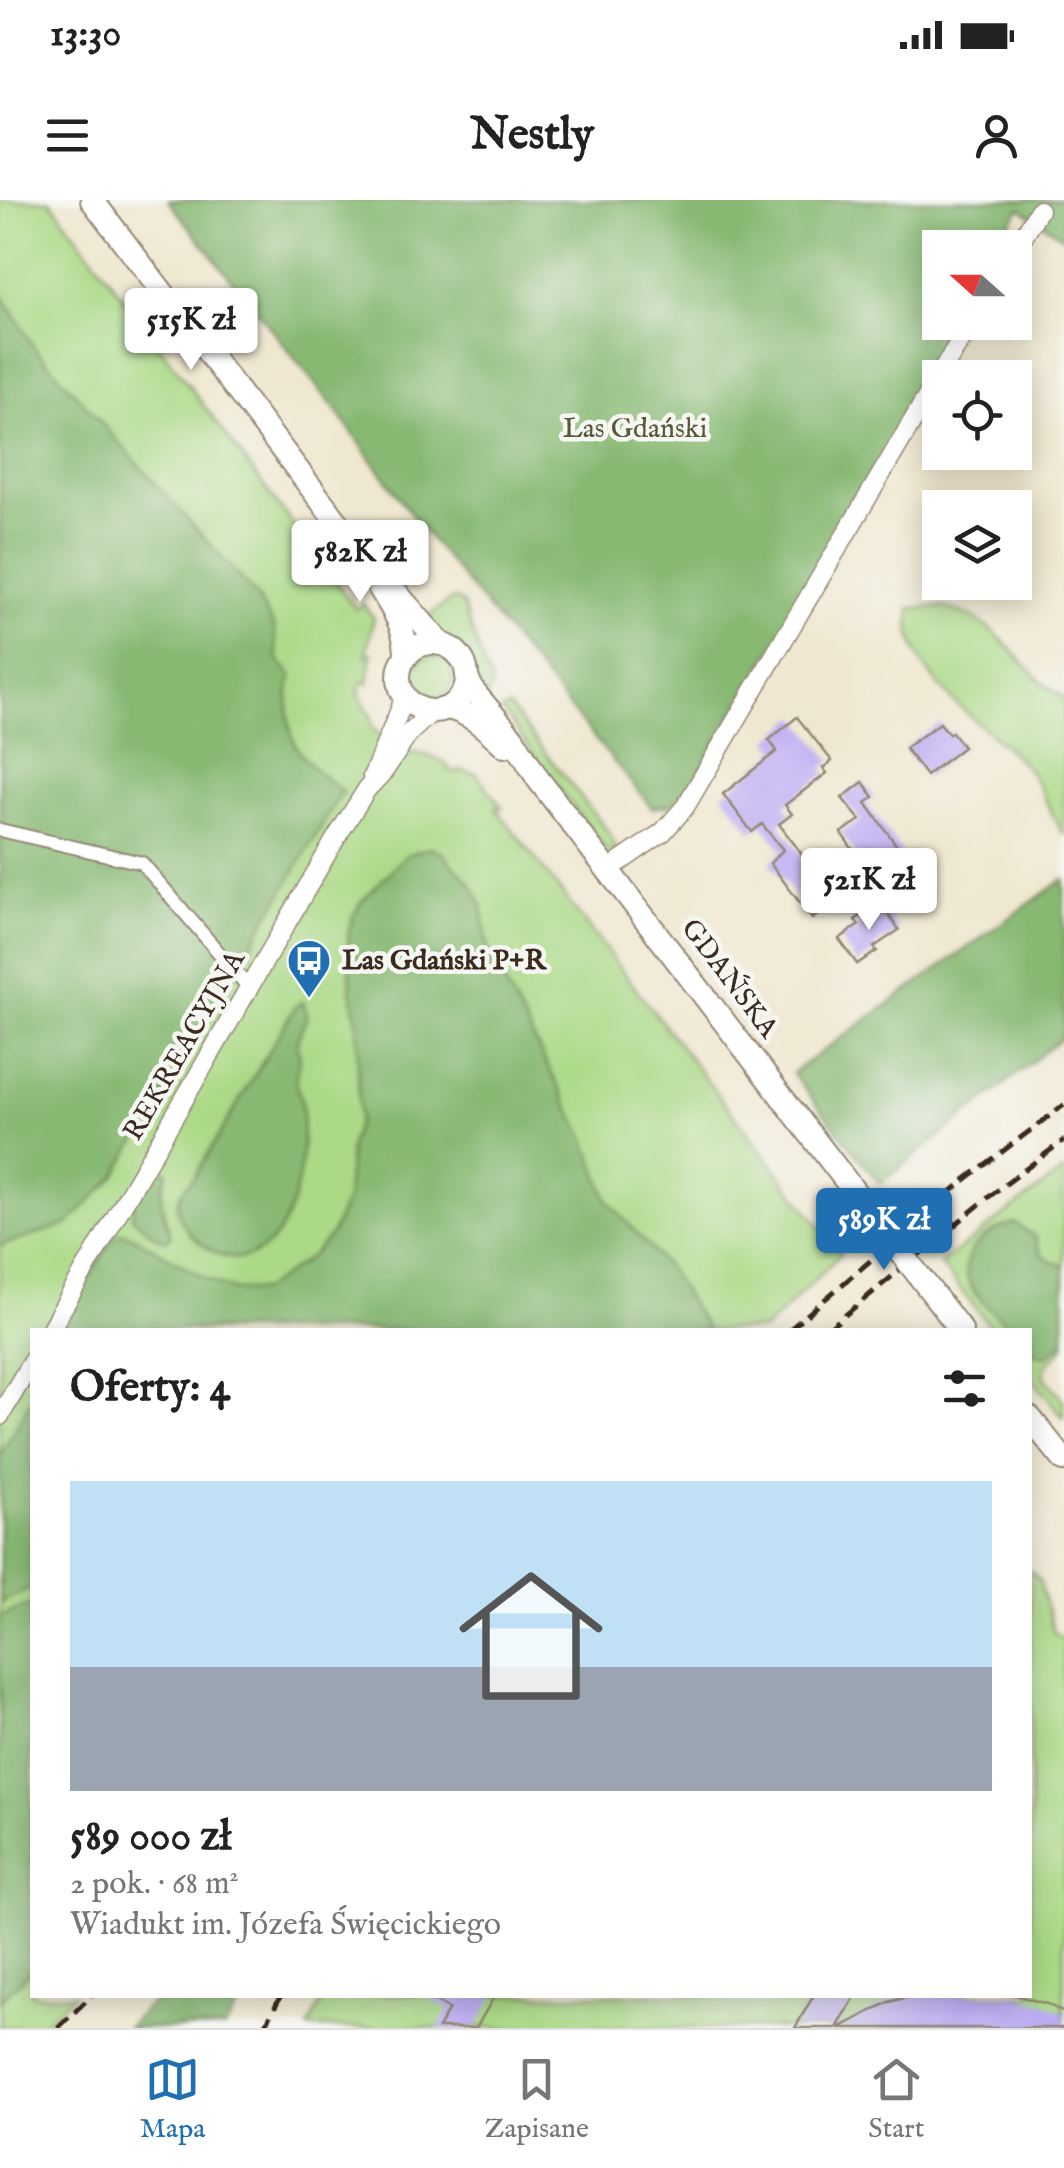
<!DOCTYPE html>
<html lang="pl">
<meta charset="utf-8">
<style>
:root{--surface:#fff;--page:#f6f6f6;--text:#222;--muted:#767676;--line:#e0e0e0;--accent:#1f6fb2}
body{margin:0;font-family:"IM FELL English",serif;background:var(--page);color:var(--text);height:100vh;display:flex;flex-direction:column;font-size:38px;white-space:nowrap}
*{box-sizing:border-box;margin:0}
p{font-size:32px;color:var(--muted)}
.icon{flex:none;width:55px;height:55px;fill:none;stroke:currentColor;stroke-width:2;stroke-linecap:round;stroke-linejoin:round}
.map{position:relative;flex:1;overflow:hidden}
.side{position:absolute;left:30px;top:1128px;width:1002px;height:670px;display:flex;flex-direction:column;background:var(--surface);border-radius:0px;box-shadow:0 5px 25px #0003}
.side>*{flex:none}
.needle{width:65px;rotate:291deg}
.controls{position:absolute;left:922px;top:30px;display:grid;gap:20px}
.controls a{display:grid;place-items:center;width:110px;height:110px;border-radius:0px;background:var(--surface);box-shadow:0 5px 25px #0003;font-size:50px}
.price{position:absolute;translate:-50% -85px;padding:0 22px;border-radius:10px;background:#fff;color:#222;font-size:32px;line-height:65px;filter:drop-shadow(0 2px 5px #0008)}
.price::after{content:'';position:absolute;left:50%;top:60px;width:30px;height:22px;margin-left:-15px;background:inherit;clip-path:polygon(0 0,100% 0,50% 100%)}
.price.active{background:var(--accent);color:#fff}
ul{padding:0;list-style:none}
li{display:grid;align-content:center;gap:20px;height:530px;padding:0 40px}
li span{display:grid;place-items:center;height:310px;border-radius:0px;color:#555}
li>.icon{margin-inline-start:auto}
span .icon{width:180px;height:180px;fill:#fffc;stroke-width:1}
li b{font-size:42px}
h2{display:flex;justify-content:space-between;align-items:center;height:120px;padding:0 40px;font-size:42px}
.status{display:flex;justify-content:space-between;align-items:center;height:70px;padding:0 50px;background:var(--surface);direction:ltr}
.status svg{height:28px;fill:currentColor}
header{display:flex;justify-content:space-between;align-items:center;height:130px;padding:0 40px;background:var(--surface);font-size:45px;font-weight:700}
.menu{display:flex;justify-content:space-around;align-items:center;height:140px;border-top:2px solid var(--line);background:var(--surface);font-size:28px;color:var(--muted)}
.menu a{display:grid;justify-items:center;gap:5px}
.menu .active{color:var(--accent)}
.map>svg:first-child{display:block}
</style>
<div class="status"><b>13:30</b><svg viewBox="0 0 49 12"><path d="M0 12V9h3v3zM5 12V6h3v6zM10 12V3h3v9zM15 12V0h3v12zM26 1h20v11H26zM47 4h2v5h-2z"/></svg></div>
<header><svg class="icon" aria-label="menu" viewBox="0 0 24 24"><path d="M4 6h16M4 12h16M4 18h16"/></svg>Nestly<svg class="icon" aria-label="person" viewBox="0 0 24 24"><circle cx="12" cy="8" r="4"/><path d="M4 21q1-7 8-7t8 7"/></svg></header>
<div class="map">
<svg width="1064" height="1828" viewBox="0 0 1064 1828">
<rect width="100%" height="100%" fill="#f6f6f2"/>
<filter id="ink" filterUnits="userSpaceOnUse"><feTurbulence type="fractalNoise" baseFrequency=".01" numOctaves="2"/><feDisplacementMap in="SourceGraphic" scale="20" xChannelSelector="R" yChannelSelector="G"/><feConvolveMatrix kernelMatrix="1 2 1 2 8 2 1 2 1" color-interpolation-filters="sRGB"/></filter>
<filter id="wash" filterUnits="userSpaceOnUse"><feTurbulence type="fractalNoise" baseFrequency=".0048" numOctaves="4" result="noise"/><feDisplacementMap in="SourceGraphic" scale="40" xChannelSelector="R" yChannelSelector="G"/><feGaussianBlur stdDeviation="2.25" result="paint"/><feColorMatrix in="noise" values="0 0 0 0 0 0 0 0 0 0 0 0 0 0 0 0 0 1.4 0 .05"/><feComposite in="paint" operator="in"/></filter>
<g filter="url(#wash)">
<rect width="100%" height="100%" fill="#efe7cf"/>
<g fill="#abd986" stroke="#738252" stroke-width="2.5">
<path d="M0,0H50L356,409L363,404L374,418L366,455L372,453L368,484L362,481L359,494L371,517L373,529L404,553L412,556L413,551L443,561L448,566L447,569L457,573L461,570L477,574L502,607L496,608L841,1054L764,1130H32V1795H74L38,1828H0Z"/>
<path d="M457,399L463,404L485,469L493,484L487,497L476,481L471,460L467,454L456,443L437,431L427,417L451,400Z"/>
<path d="M941,407C988,415 1007,447 1038,478C1046,486 1055,492 1064,498V634C1048,613 1043,586 1025,566C987,523 898,475 911,408Z"/>
<circle cx="433" cy="477" r="21"/>
<path d="M509,507L609,633L618,652L606,651L502,511Z"/>
<path d="M1064,970V1147L1046,1166L1044,1176L1064,1201V1218L1030,1176V1130H993L940,1064Z"/>
<path d="M1030,1371L1039,1380L1054,1433L1064,1439V1828H308L325,1795H1030Z"/>
</g>
<g fill="#88b973" stroke="#627248" stroke-width="2.5">
<path d="M168,0H1064V38L1020,8L994,47L940,48V122L964,123L694,581L671,605L652,608L420,326L336,210Z"/>
<path d="M0,91L33,146L257,397L274,426L278,460L292,475C286,499 286,531 300,553C310,568 329,580 342,591L116,975L68,1024L0,1046Z"/>
<path d="M431,647L441,652L469,681L475,690L482,705L488,751L586,940L608,1001L668,1068L707,1130H57L115,1035L122,1033L130,1035L207,1079L233,1090H263L310,1057L332,1033L346,999L350,945L359,918L357,822L351,790L348,734L353,716L361,702L406,655Z"/>
<path d="M1064,679V836L880,984L792,873Z"/>
<path d="M302,801C314,820 298,827 297,844C297,849 300,854 300,859C300,867 294,872 296,881C297,889 301,895 302,903C305,950 301,1041 246,1057C220,1065 173,1030 178,1001C180,991 188,984 195,976L295,807Z"/>
<path d="M154,970L166,971L167,974C156,1001 163,1010 171,1036L166,1041L155,1036L132,1017C132,1000 140,980 154,970Z"/>
<path d="M1015,1023L1035,1037L1040,1052L1052,1062L1064,1066V1141L1046,1156L1032,1152L1030,1130H1013C1001,1117 982,1105 973,1090C952,1056 984,1031 1015,1023Z"/>
<path d="M32,1198V1387L0,1403V1255Z"/>
<path d="M32,1404V1770L0,1801V1416Z"/>
<path d="M159,1795H244L225,1828H127Z"/>
</g>
<g id="blocks">
<g fill="#bcabf3">
<path d="M797,517L832,561L823,568L827,573L785,605L792,614L779,624L837,700L812,719L770,663L783,650L762,624L752,632L723,594L777,551L769,540Z"/>
<path d="M940,523L949,534L952,532L963,547L926,576L905,548Z"/>
<path d="M863,582L874,597L866,603L902,653L871,675L841,633L860,620L842,598Z"/>
<path d="M880,703L899,730L874,747L877,751L857,764L839,739L859,725L855,720Z"/>
<path d="M424,1795H495L476,1828H438L449,1809Z"/>
<path d="M814,1795H856L837,1828H795Z"/>
<path d="M915,1795H1015L1047,1804L1064,1813V1828H839L889,1802Z"/>
</g>
</g>
</g>
<g filter="url(#ink)">
<use href="#blocks" fill-opacity="0" stroke="#958876" stroke-width="2.5"/>
<g fill="none" stroke-linecap="round" stroke-linejoin="round">
<defs>
<path id="pedestrian" d="M0,630L142,663L250,789"/>
<g id="minor">
<path d="M1015,50L1039,10"/>
<path d="M372,577L401,507L404,493"/>
<path d="M608,670L663,632L685,607L971,122"/>
<path d="M50,1130L336,638L367,589L384,571L410,532L433,511"/>
<path d="M0,1216L32,1161"/>
</g>
<g id="secondary">
<path d="M92,0L354,344L441,444"/>
<path d="M379,387C393,410 407,429 406,457"/>
<circle cx="433" cy="477" r="34"/>
<path d="M467,478L474,492L513,538L538,579L873,1016"/>
<path d="M447,508C472,513 487,530 505,546"/>
<path d="M937,1099L961,1130"/>
<path d="M1030,1218L1064,1260"/>
</g>
</defs>
<use href="#pedestrian" stroke="#958876" stroke-width="16"/>
<use href="#minor" stroke="#958876" stroke-width="21"/>
<use href="#secondary" stroke="#958876" stroke-width="26"/>
<use href="#pedestrian" stroke="#fff" stroke-width="12"/>
<use href="#minor" stroke="#fff" stroke-width="18"/>
<use href="#secondary" stroke="#fff" stroke-width="22"/>
<g stroke="#3b2a1e" stroke-width="5" stroke-dasharray="15 8" stroke-linecap="butt">
<path d="M789,1130L966,979L1064,905"/>
<path d="M827,1130L990,996L1064,940"/>
<path d="M58,1828L92,1795"/>
<path d="M264,1828L281,1795"/>
</g>
<defs>
<path id="secondary-bridge" d="M873,1016L937,1099"/>
</defs>
<use href="#secondary-bridge" stroke="#958876" stroke-width="26" stroke-linecap="butt"/>
<use href="#secondary-bridge" stroke="#fff" stroke-width="22"/>
</g>
</g>
<defs>
<symbol id="bus-pin" viewBox="-11 -11 22 30"><path d="M0 17L-7.5 6A9.5 9.5 0 1 1 7.5 6Z" fill="#1f6fb2" stroke="#f6f6f2"/><path d="M-5-6H5V4H4V6H2V4H-2V6H-4V4H-5ZM-3.5-4V0h7V-4ZM-3.5 1.2v1.5H-2V1.2ZM2 1.2v1.5H3.5V1.2Z" fill="#fff"/></symbol>
</defs>
<g fill-rule="evenodd">
<use href="#bus-pin" x="284" y="736" width="50" height="68"/>
</g>
<g text-anchor="middle" dominant-baseline="central" stroke-width="9" stroke-linejoin="round" paint-order="stroke">
<g font-size="28" fill="#575638" stroke="#f6f6f2">
<text x="635" y="229">Las Gdański</text>
</g>
<g font-size="28" font-weight="bold" fill="#3b2a1e" stroke="#f6f6f2" text-anchor="start">
<text x="342" y="761">Las Gdański P+R</text>
</g>
<g font-size="28" fill="#3b2a1e" stroke="#f6f6f2">
<text transform="translate(729 779) rotate(53)">GDAŃSKA</text>
<text transform="translate(185 846) rotate(-60)">REKREACYJNA</text>
</g>
</g>
</svg>
<div class="controls">
<a><svg class="needle" viewBox="-14 -14 28 28"><path d="M0-13l5 13h-10z" fill="#e53935"/><path d="M0 13l5-13h-10z" fill="#767676"/></svg></a>
<a><svg class="icon" aria-label="locate" viewBox="0 0 24 24"><circle cx="12" cy="12" r="6"/><path d="M12 2v4M12 18v4M2 12h4M18 12h4"/></svg></a>
<a><svg class="icon" aria-label="layers" viewBox="0 0 24 24"><path d="M12 4l9 5-9 5-9-5zM3 14l9 5 9-5"/></svg></a>
</div>
<b class="price" style="left:191px;top:173px">515K zł</b>
<b class="price" style="left:360px;top:405px">582K zł</b>
<b class="price" style="left:869px;top:733px">521K zł</b>
<b class="price active" style="left:884px;top:1073px">589K zł</b>
<section class="side">
<h2>Oferty: 4<svg class="icon" aria-label="filters" viewBox="0 0 24 24"><path d="M4 7h16M4 17h16"/><circle cx="9" cy="7" r="2"/><circle cx="15" cy="17" r="2"/></svg></h2>
<ul>
<li><span style="background:linear-gradient(#bfe0f5 60%,#9aa5b1 0)"><svg class="icon" aria-label="home" viewBox="0 0 24 24"><path d="M3 11l9-7 9 7M6 9v11h12V9"/></svg></span><div><b>589 000 zł</b><p>2 pok. · 68 m²</p><p>Wiadukt im. Józefa Święcickiego</p></div></li>
</ul>
</section>
</div>
<nav class="menu">
<a class="active"><svg class="icon" aria-label="map" viewBox="0 0 24 24"><path d="M3 6l6-2 6 2 6-2v14l-6 2-6-2-6 2zM9 4v14M15 6v14"/></svg>Mapa</a>
<a><svg class="icon" aria-label="saved" viewBox="0 0 24 24"><path d="M7 4h10v16l-5-4-5 4z"/></svg>Zapisane</a>
<a><svg class="icon" aria-label="home" viewBox="0 0 24 24"><path d="M3 11l9-7 9 7M6 9v11h12V9"/></svg>Start</a>
</nav>
